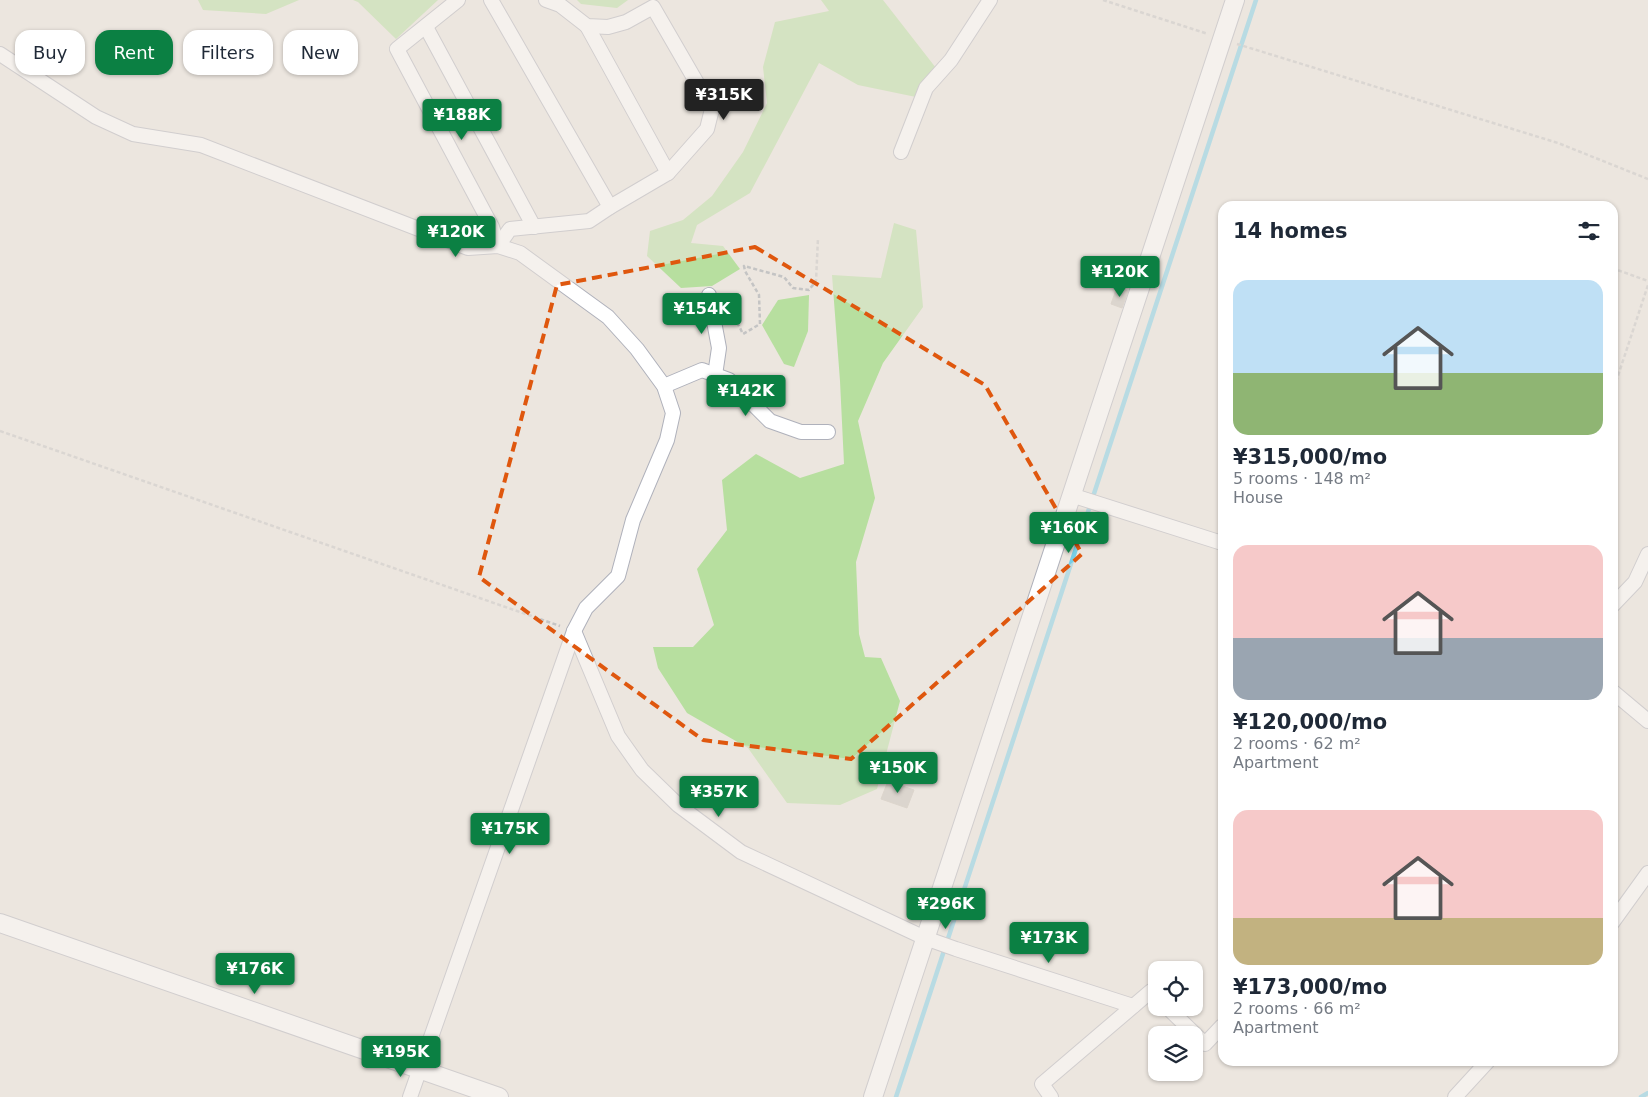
<!DOCTYPE html>
<meta charset="utf-8">
<style>
:root{--surface:#fff;--page:#f2f2f3;--text:#1f2937;--muted:#747a83;--accent:#0b8043}
body{margin:0;font-family:"DejaVu Sans",sans-serif;background:var(--page);color:var(--text);height:100vh;display:flex;flex-direction:column;font-size:19px;white-space:nowrap}
*{box-sizing:border-box;margin:0}
p{font-size:16px;color:var(--muted)}
.icon{flex:none;width:28px;height:28px;fill:none;stroke:currentColor;stroke-width:2;stroke-linecap:round;stroke-linejoin:round}
.map{position:relative;flex:1;overflow:hidden}
.drawer{position:absolute;left:1218px;top:201px;width:400px;height:865px;display:flex;flex-direction:column;background:var(--surface);border-radius:15px;box-shadow:0 1px 4px #0004}
.drawer>*{flex:none}
.top-card{position:absolute;left:15px;top:30px;width:475px;height:45px;display:flex;gap:10px}
.buttons{position:absolute;left:1148px;top:961px;display:grid;gap:10px}
.buttons a{display:grid;place-items:center;width:55px;height:55px;border-radius:10px;background:var(--surface);box-shadow:0 1px 4px #0004;font-size:25px}
.price{position:absolute;translate:-50% -42px;padding:0 11px;border-radius:5px;background:var(--accent);color:#fff;font-size:16px;line-height:32px;filter:drop-shadow(0 1px 2px #0008)}
.price::after{content:'';position:absolute;left:50%;top:30px;width:15px;height:11px;margin-left:-8px;background:inherit;clip-path:polygon(0 0,100% 0,50% 100%)}
.price.current{background:#222;color:#fff}
ul{padding:0;list-style:none}
li{display:grid;align-content:center;gap:10px;height:265px;padding:0 15px}
li span{display:grid;place-items:center;height:155px;border-radius:15px;color:#555}
li>.icon{margin-inline-start:auto}
span .icon{width:90px;height:90px;fill:#fffc;stroke-width:1}
li b{font-size:21px}
h2{display:flex;justify-content:space-between;align-items:center;height:60px;padding:0 15px;font-size:21px}
.pill{padding:0 18px;border-radius:15px;background:var(--surface);box-shadow:0 1px 4px #0004;font-size:18px;line-height:45px}
.pill.current{background:var(--accent);color:#fff}
.map>svg:first-child{display:block}
</style>
<div class="map">
<svg width="1648" height="1097" viewBox="0 0 1648 1097">
<rect width="100%" height="100%" fill="#ece6df"/>
<g fill="#b7df9f">
<path d="M198,0H299L266,14L203,10Z"/>
<path d="M353,0H438L396,39L358,2Z"/>
<path d="M577,0H628L617,8L581,4Z"/>
<path d="M821,0H883L936,68L916,97L858,85L819,63L750,193L697,225L691,243L723,246L740,269L712,286L681,288L647,256L650,231L683,220L712,196L743,152L767,103L763,67L775,22L829,11Z"/>
<path d="M894,223L916,230L923,307L883,363L858,421L875,498L856,562L859,634L865,657L881,658L900,701L877,789L840,805L787,803L748,748L687,713L658,668L653,647H693L714,625L697,569L727,530L722,480L756,454L800,478L844,464L840,381L832,275L881,278Z"/>
<path d="M809,295L808,331L794,367L784,364L762,325L778,300Z"/>
</g>
<g fill="none" stroke-linecap="round" stroke-linejoin="round">
<g stroke="#78cfe8" stroke-width="4.5">
<path d="M896,1097L1256,0"/>
<path d="M1641,1097L1648,1093"/>
</g>
</g>
<g fill="#c5c0ba" stroke="#c8c2b8">
<path d="M1117,287L1128,291L1122,308L1111,304Z"/>
<path d="M888,781L914,790L907,808L881,799Z"/>
</g>
<g fill="none" stroke-linecap="round" stroke-linejoin="round">
<defs>
<g id="minor">
<path d="M458,0L397,49L492,227L498,246"/>
<path d="M491,0L610,207"/>
<path d="M587,26L668,173"/>
<path d="M426,27L534,227"/>
<path d="M0,54L96,117L133,134L201,145L468,248L498,246L520,253L608,317L637,349L664,386L673,413L667,440L633,520L618,576L586,608L574,631L410,1097"/>
<path d="M901,152L926,88L951,60L990,0"/>
<path d="M498,246L510,229L589,221L610,207L668,173L707,129L712,109L653,7L626,22L608,27L587,26L560,5L546,0"/>
<path d="M709,295L719,348L715,375"/>
<path d="M664,386L702,370L729,380L770,421L801,432H828"/>
<path d="M1071,495L1222,543"/>
<path d="M1612,606L1635,582L1648,554"/>
<path d="M574,631L618,736L642,770L678,805L741,852L925,938L956,949L1133,1006"/>
<path d="M1612,691L1648,721"/>
<path d="M1612,923L1648,873"/>
<path d="M1168,1008L1205,1044L1222,1026"/>
<path d="M1051,1097L1042,1084L1151,991L1156,996"/>
<path d="M1455,1097L1488,1061"/>
</g>
<g id="tertiary">
<path d="M0,923L499,1097"/>
<path d="M873,1097L1235,0"/>
</g>
</defs>
<use href="#minor" stroke="#afb1bb" stroke-width="16"/>
<use href="#tertiary" stroke="#afb1bb" stroke-width="20"/>
<g stroke="#c4c4c4" stroke-width="2.5" stroke-dasharray="4 2.5" stroke-linecap="butt">
<path d="M1103,0L1208,34"/>
<path d="M1237,44L1558,143L1648,179"/>
<path d="M1612,268L1648,281"/>
<path d="M726,307L733,314L743,334L760,324L759,295L745,271L744,266L784,277L793,288L809,290L816,281L818,238"/>
<path d="M1612,394L1648,285"/>
<path d="M0,431L560,626"/>
</g>
<use href="#minor" stroke="#fff" stroke-width="14"/>
<use href="#tertiary" stroke="#fff" stroke-width="18"/>
</g>
<path d="M0 0H1648V1097H0ZM755,247L985,385L1082,554L851,759L703,740L479,577L557,285Z" fill="#ece6df" fill-opacity=".55" fill-rule="evenodd"/>
<path fill="none" stroke="#df570e" stroke-width="4" stroke-dasharray="10 6" stroke-linejoin="round" d="M755,247L985,385L1082,554L851,759L703,740L479,577L557,285Z"/>
</svg>
<div class="buttons">
<a><svg class="icon" aria-label="locate" viewBox="0 0 24 24"><circle cx="12" cy="12" r="6"/><path d="M12 2v4M12 18v4M2 12h4M18 12h4"/></svg></a>
<a><svg class="icon" aria-label="layers" viewBox="0 0 24 24"><path d="M12 4l9 5-9 5-9-5zM3 14l9 5 9-5"/></svg></a>
</div>
<b class="price current" style="left:724px;top:121px">¥315K</b>
<b class="price" style="left:462px;top:141px">¥188K</b>
<b class="price" style="left:456px;top:258px">¥120K</b>
<b class="price" style="left:1120px;top:298px">¥120K</b>
<b class="price" style="left:702px;top:335px">¥154K</b>
<b class="price" style="left:746px;top:417px">¥142K</b>
<b class="price" style="left:1069px;top:554px">¥160K</b>
<b class="price" style="left:898px;top:794px">¥150K</b>
<b class="price" style="left:719px;top:818px">¥357K</b>
<b class="price" style="left:510px;top:855px">¥175K</b>
<b class="price" style="left:946px;top:930px">¥296K</b>
<b class="price" style="left:1049px;top:964px">¥173K</b>
<b class="price" style="left:255px;top:995px">¥176K</b>
<b class="price" style="left:401px;top:1078px">¥195K</b>
<div class="top-card">
<a class="pill">Buy</a>
<a class="pill current">Rent</a>
<a class="pill">Filters</a>
<a class="pill">New</a>
</div>
<section class="drawer">
<h2>14 homes<svg class="icon" aria-label="filters" viewBox="0 0 24 24"><path d="M4 7h16M4 17h16"/><circle cx="9" cy="7" r="2"/><circle cx="15" cy="17" r="2"/></svg></h2>
<ul>
<li><span style="background:linear-gradient(#bfe0f5 60%,#8fb573 0)"><svg class="icon" aria-label="home" viewBox="0 0 24 24"><path d="M3 11l9-7 9 7M6 9v11h12V9"/></svg></span><div><b>¥315,000/mo</b><p>5 rooms · 148 m²</p><p>House</p></div></li>
<li><span style="background:linear-gradient(#f6c9c9 60%,#9aa5b1 0)"><svg class="icon" aria-label="home" viewBox="0 0 24 24"><path d="M3 11l9-7 9 7M6 9v11h12V9"/></svg></span><div><b>¥120,000/mo</b><p>2 rooms · 62 m²</p><p>Apartment</p></div></li>
<li><span style="background:linear-gradient(#f6c9c9 70%,#c2b280 0)"><svg class="icon" aria-label="home" viewBox="0 0 24 24"><path d="M3 11l9-7 9 7M6 9v11h12V9"/></svg></span><div><b>¥173,000/mo</b><p>2 rooms · 66 m²</p><p>Apartment</p></div></li>
</ul>
</section>
</div>
